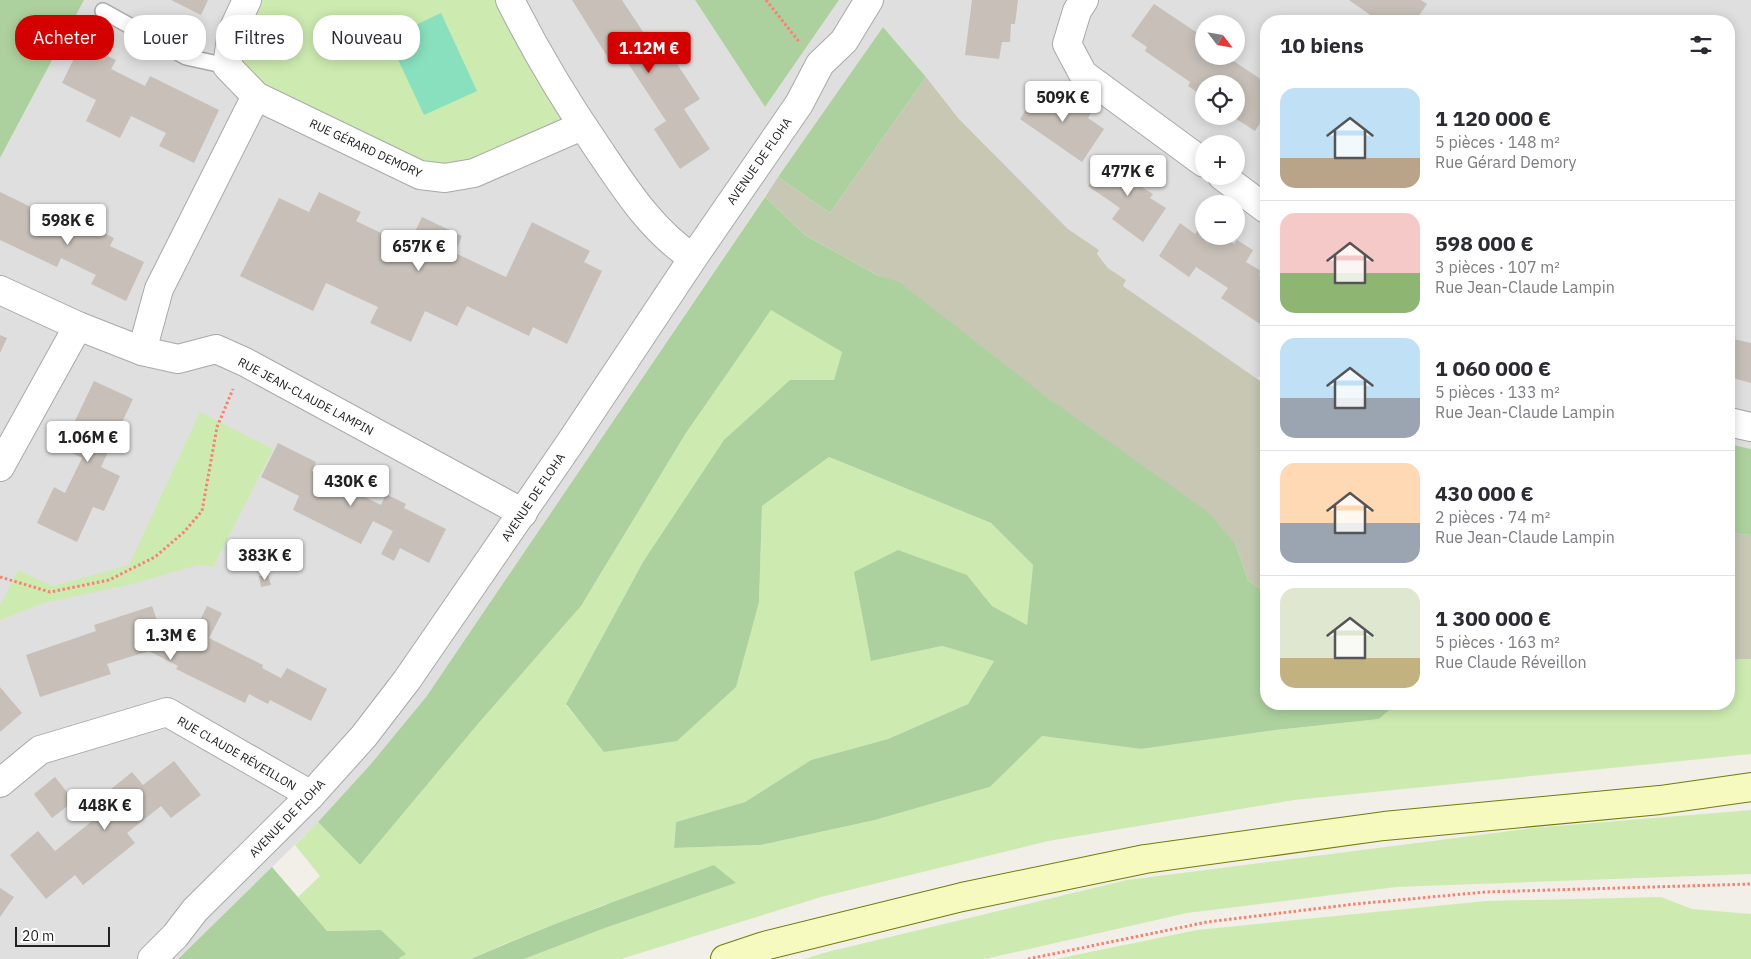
<!DOCTYPE html>
<html lang="fr">
<meta charset="utf-8">
<style>
:root{--surface:#fff;--page:#f2f2f3;--text:#2b2b33;--muted:#7c7c81;--line:#e1e1e2;--accent:#d40000}
body{margin:0;font-family:"IBM Plex Sans",sans-serif;background:var(--page);color:var(--text);height:100vh;display:flex;flex-direction:column;font-size:19px;white-space:nowrap}
*{box-sizing:border-box;margin:0}
p{font-size:16px;color:var(--muted)}
.icon{flex:none;width:28px;height:28px;fill:none;stroke:currentColor;stroke-width:2;stroke-linecap:round;stroke-linejoin:round}
.map{position:relative;flex:1;overflow:hidden}
.panel{position:absolute;left:1260px;top:15px;width:475px;height:695px;display:flex;flex-direction:column;background:var(--surface);border-radius:20px;box-shadow:0 2px 12px #0003}
.panel>*{flex:none}
.guide{position:absolute;left:15px;top:15px;width:475px;height:45px;display:flex;gap:10px}
.needle{width:32px;rotate:121deg}
.fabs{position:absolute;left:1195px;top:15px;display:grid;gap:10px}
.fabs a{display:grid;place-items:center;width:50px;height:50px;border-radius:50%;background:var(--surface);box-shadow:0 2px 12px #0003;font-size:25px}
.scale{position:absolute;left:15px;bottom:12px;width:95px;box-sizing:border-box;padding-left:5px;border:2px solid #222;border-top:0;font-size:14px;line-height:18px;white-space:nowrap;color:#222;-webkit-text-stroke:4px #fff;paint-order:stroke}
.price{position:absolute;translate:-50% -42px;padding:0 11px;border-radius:5px;background:#fff;color:#222;font-size:16px;line-height:32px;filter:drop-shadow(0 1px 2px #0008)}
.price::after{content:'';position:absolute;left:50%;top:30px;width:15px;height:11px;margin-left:-8px;background:inherit;clip-path:polygon(0 0,100% 0,50% 100%)}
.price.active{background:var(--accent);color:#fff}
ul{padding:0;list-style:none}
li{display:flex;align-items:center;gap:15px;height:125px;padding:0 20px}
li+li{border-top:1px solid var(--line)}
li span{display:grid;place-items:center;flex:none;width:140px;height:100px;border-radius:15px;color:#555}
li>.icon{margin-inline-start:auto}
span .icon{width:60px;height:60px;fill:#fffc;stroke-width:1}
li b{font-size:21px}
h2{display:flex;justify-content:space-between;align-items:center;height:60px;padding:0 20px;font-size:21px}
.tag{padding:0 18px;border-radius:20px;background:var(--surface);box-shadow:0 2px 12px #0003;font-size:18px;line-height:45px}
.tag.active{background:var(--accent);color:#fff}
.map>svg:first-child{display:block}
</style>
<div class="map">
<svg width="1751" height="959" viewBox="0 0 1751 959">
<rect width="100%" height="100%" fill="#f2efe9"/>
<path fill="#e0dfdf" fill-rule="evenodd" d="M84,0H695L765,107L839,0H1751V449L1729,444V21H1266V368L1257,379L1123,286L1126,280L1108,268L1097,254L1099,250L1068,229L959,119L926,77L883,27L778,177L426,697L370,765L318,822L178,959H0V158ZM1204,24H1236V56H1204ZM1204,84H1236V116H1204ZM1204,144H1236V176H1204ZM1204,204H1236V236H1204Z"/>
<g fill="#c7c7b4">
<path d="M926,77L959,119L1068,229L1099,250L1097,254L1108,268L1126,280L1123,286L1266,385V593L1248,580L1236,545L899,283L877,275L805,235L765,197L778,177L830,213Z"/>
<path d="M1729,533L1751,535V659L1729,660Z"/>
</g>
<g fill="#cdebb0">
<path d="M247,0H510L582,126L445,178L227,66Z"/>
<path d="M771,309L842,352L834,380H790L643,562L566,705L605,752L759,602L762,506L829,457L991,523L1033,565L1027,625L992,606L967,575L871,661L942,646L994,661L968,704L888,739L811,760L745,802L676,822L674,848L761,845L875,820L990,787L1042,736L1141,749L1276,730L1379,719L1396,704H1729V660L1751,659V754L1294,800L1048,841L821,897L621,959H524L605,928L736,883L606,904L504,944L471,959H398L405,954L381,930L327,931L298,897L320,876L295,845L318,822L360,865L477,725L581,606L686,433Z"/>
<path d="M200,412L273,449L213,567L198,565L128,585L44,603L0,620V605L18,570L53,586L129,565Z"/>
<path d="M1751,810V874L1396,887L1187,913L985,959H804L827,952L1127,880L1533,828Z"/>
<path d="M1661,897L1692,909L1751,914V959H1056L1197,930L1375,912L1486,901Z"/>
</g>
<g fill="#add19e">
<path d="M0,0H84L0,158Z"/>
<path d="M695,0H839L765,107Z"/>
<path d="M883,27L926,77L830,213L778,177Z"/>
<path d="M765,197L805,235L877,275L899,282L1049,399L1208,512L1236,545L1248,580L1266,593V704H1396L1379,719L1276,730L1141,749L1042,736L990,787L875,820L761,845L674,848L676,822L745,802L811,760L888,739L968,704L994,661L942,646L871,661L854,572L898,550L967,575L992,606L1027,625L1033,565L991,523L829,457L762,506L759,602L736,687L677,741L604,752L566,704L643,562L724,440L790,380H834L842,352L771,310L686,433L581,606L477,725L360,865L318,822L370,765L426,697Z"/>
<path d="M1729,444L1751,449V535L1729,533Z"/>
<path d="M714,865L736,883L605,928L524,959H471C550,924 632,895 714,865Z"/>
<path d="M272,867L327,931L381,930L406,954L398,959H178Z"/>
</g>
<path fill="#88e0be" d="M441,13L477,91L424,115L388,38Z"/>
<g fill="#c7bfb8">
<path d="M171,0H208L201,15Z"/>
<path d="M572,0H622L649,41L658,35L700,99L684,109L710,149L680,169L654,129L666,121L624,57L612,64Z"/>
<path d="M972,0H1018L1015,24H1011L1010,42H1002L999,59L965,55Z"/>
<path d="M1349,0H1421L1427,4L1415,21H1379Z"/>
<path d="M1154,4L1202,36L1200,38L1204,41V56H1226L1262,80L1265,74L1266,75V114L1255,131L1235,118L1238,113L1236,112V84H1204V97L1188,86L1190,82L1145,51L1147,47L1131,36Z"/>
<path d="M81,44L116,60L111,69L145,86L150,76L219,110L194,163L159,146L166,133L131,116L120,138L86,121L96,100L62,83Z"/>
<path d="M1041,86L1057,97L1060,92L1091,113L1088,118L1104,129L1082,162L1020,119Z"/>
<path d="M1110,155L1126,166L1129,162L1145,173L1137,184L1153,194L1150,198L1166,208L1143,242L1112,219L1120,208L1088,186Z"/>
<path d="M0,192L76,229L79,221L114,238L110,246L144,262L126,301L91,284L96,275L61,258L57,267L0,240Z"/>
<path d="M319,192L361,212L356,221L408,246L422,217L462,236L455,253L506,277L532,222L590,251L584,262L602,271L567,344L533,327L529,336L467,306L457,326L425,311L411,342L370,323L378,307L326,283L313,311L240,276L279,198L309,212Z"/>
<path d="M1180,223L1195,234L1199,229L1204,233V236H1209L1214,240L1217,236H1223L1234,244L1237,240L1253,250L1246,262L1261,271L1259,275L1266,280V328L1221,298L1228,288L1196,267L1189,277L1159,256Z"/>
<path d="M0,335L7,338L0,353Z"/>
<path d="M1729,338L1751,343V383L1729,377Z"/>
<path d="M94,381L133,399L101,467L120,476L104,511L93,507L77,542L37,523L54,487L65,493L82,458L62,448Z"/>
<path d="M278,443L316,462L312,471L381,505L386,494L406,504L404,508L446,529L429,563L400,548L394,561L381,554L393,531L373,521L361,544L293,510L299,496L261,477Z"/>
<path d="M268,574L271,585L261,587L259,576Z"/>
<path d="M152,606L159,626L163,625L191,639L207,606L222,613L209,638L263,665L262,668L281,678L287,668L327,689L311,721L270,700L268,704L249,694L245,703L176,669L178,666L149,651L107,664L111,674L40,697L26,655L96,631L94,625Z"/>
<path d="M0,687L22,713L0,732Z"/>
<path d="M174,761L201,795L171,818L161,806L127,833L135,843L83,885L75,875L46,899L10,855L38,831L55,851L107,809L99,799L132,772L143,785Z"/>
<path d="M55,777L74,801L52,818L34,794Z"/>
<path d="M0,888L14,897L0,917Z"/>
</g>
<g fill="none" stroke-linecap="round" stroke-linejoin="round">
<defs>
<path id="service" d="M103,11L186,57L227,66"/>
<g id="minor">
<path d="M247,0L232,32L227,66L256,96L420,175L445,178L474,173L582,126"/>
<path d="M510,0C536,52 566,102 599,150C626,190 652,231 693,258"/>
<path d="M1084,0L1077,11L1067,44L1083,74L1204,163"/>
<path d="M1222,176L1266,209"/>
<path d="M0,290L78,326L142,351L178,359L216,349L245,362L523,513"/>
<path d="M142,351L159,289L256,96"/>
<path d="M1729,422L1751,427"/>
<path d="M0,467L78,326"/>
<path d="M0,783L40,750L167,712L311,795"/>
<path d="M152,959L175,936L195,910L311,795L364,736L407,680L570,443L693,258L799,104L820,64L844,41L869,0"/>
</g>
<path id="secondary" d="M725,959L764,946L962,897L1145,859L1384,826L1660,800L1751,787"/>
</defs>
<use href="#service" stroke="#a9a9a9" stroke-width="18"/>
<use href="#minor" stroke="#a9a9a9" stroke-width="30"/>
<use href="#secondary" stroke="#707d05" stroke-width="30"/>
<g stroke="#fa8072" stroke-width="3" stroke-dasharray="2.5 2.5" stroke-linecap="butt">
<path d="M766,0L800,43"/>
<path d="M0,577L50,592L109,580L155,557L184,532L202,511L217,427L233,389"/>
<path d="M1028,959L1207,922L1355,904L1485,892L1751,884"/>
</g>
<use href="#service" stroke="#fff" stroke-width="15"/>
<use href="#minor" stroke="#fff" stroke-width="28"/>
<use href="#secondary" stroke="#f7fabf" stroke-width="28"/>
</g>
<g text-anchor="middle" dominant-baseline="central" stroke-width="4" stroke-linejoin="round" paint-order="stroke">
<g font-size="12" fill="#222" stroke="#fff">
<text transform="translate(366 148) rotate(25)">RUE GÉRARD DEMORY</text>
<text transform="translate(759 161) rotate(-55)">AVENUE DE FLOHA</text>
<text transform="translate(306 396) rotate(28)">RUE JEAN-CLAUDE LAMPIN</text>
<text transform="translate(533 497) rotate(-56)">AVENUE DE FLOHA</text>
<text transform="translate(237 753) rotate(30)">RUE CLAUDE RÉVEILLON</text>
<text transform="translate(287 818) rotate(-46)">AVENUE DE FLOHA</text>
</g>
</g>
</svg>
<div class="fabs">
<a><svg class="needle" viewBox="-14 -14 28 28"><path d="M0-13l5 13h-10z" fill="#e53935"/><path d="M0 13l5-13h-10z" fill="#7c7c81"/></svg></a>
<a><svg class="icon" aria-label="locate" viewBox="0 0 24 24"><circle cx="12" cy="12" r="6"/><path d="M12 2v4M12 18v4M2 12h4M18 12h4"/></svg></a>
<a>+</a>
<a>−</a>
</div>
<div class="scale">20 m</div>
<b class="price active" style="left:649px;top:74px">1.12M €</b>
<b class="price" style="left:1063px;top:123px">509K €</b>
<b class="price" style="left:1128px;top:197px">477K €</b>
<b class="price" style="left:68px;top:246px">598K €</b>
<b class="price" style="left:419px;top:272px">657K €</b>
<b class="price" style="left:88px;top:463px">1.06M €</b>
<b class="price" style="left:351px;top:507px">430K €</b>
<b class="price" style="left:265px;top:581px">383K €</b>
<b class="price" style="left:171px;top:661px">1.3M €</b>
<b class="price" style="left:105px;top:831px">448K €</b>
<div class="guide">
<a class="tag active">Acheter</a>
<a class="tag">Louer</a>
<a class="tag">Filtres</a>
<a class="tag">Nouveau</a>
</div>
<section class="panel">
<h2>10 biens<svg class="icon" aria-label="filters" viewBox="0 0 24 24"><path d="M4 7h16M4 17h16"/><circle cx="9" cy="7" r="2"/><circle cx="15" cy="17" r="2"/></svg></h2>
<ul>
<li><span style="background:linear-gradient(#bfe0f5 70%,#b9a48a 0)"><svg class="icon" aria-label="home" viewBox="0 0 24 24"><path d="M3 11l9-7 9 7M6 9v11h12V9"/></svg></span><div><b>1 120 000 €</b><p>5 pièces · 148 m²</p><p>Rue Gérard Demory</p></div></li>
<li><span style="background:linear-gradient(#f6c9c9 60%,#8fb573 0)"><svg class="icon" aria-label="home" viewBox="0 0 24 24"><path d="M3 11l9-7 9 7M6 9v11h12V9"/></svg></span><div><b>598 000 €</b><p>3 pièces · 107 m²</p><p>Rue Jean-Claude Lampin</p></div></li>
<li><span style="background:linear-gradient(#bfe0f5 60%,#9aa5b1 0)"><svg class="icon" aria-label="home" viewBox="0 0 24 24"><path d="M3 11l9-7 9 7M6 9v11h12V9"/></svg></span><div><b>1 060 000 €</b><p>5 pièces · 133 m²</p><p>Rue Jean-Claude Lampin</p></div></li>
<li><span style="background:linear-gradient(#ffd9b3 60%,#9aa5b1 0)"><svg class="icon" aria-label="home" viewBox="0 0 24 24"><path d="M3 11l9-7 9 7M6 9v11h12V9"/></svg></span><div><b>430 000 €</b><p>2 pièces · 74 m²</p><p>Rue Jean-Claude Lampin</p></div></li>
<li><span style="background:linear-gradient(#dfe7d0 70%,#c2b280 0)"><svg class="icon" aria-label="home" viewBox="0 0 24 24"><path d="M3 11l9-7 9 7M6 9v11h12V9"/></svg></span><div><b>1 300 000 €</b><p>5 pièces · 163 m²</p><p>Rue Claude Réveillon</p></div></li>
</ul>
</section>
</div>
